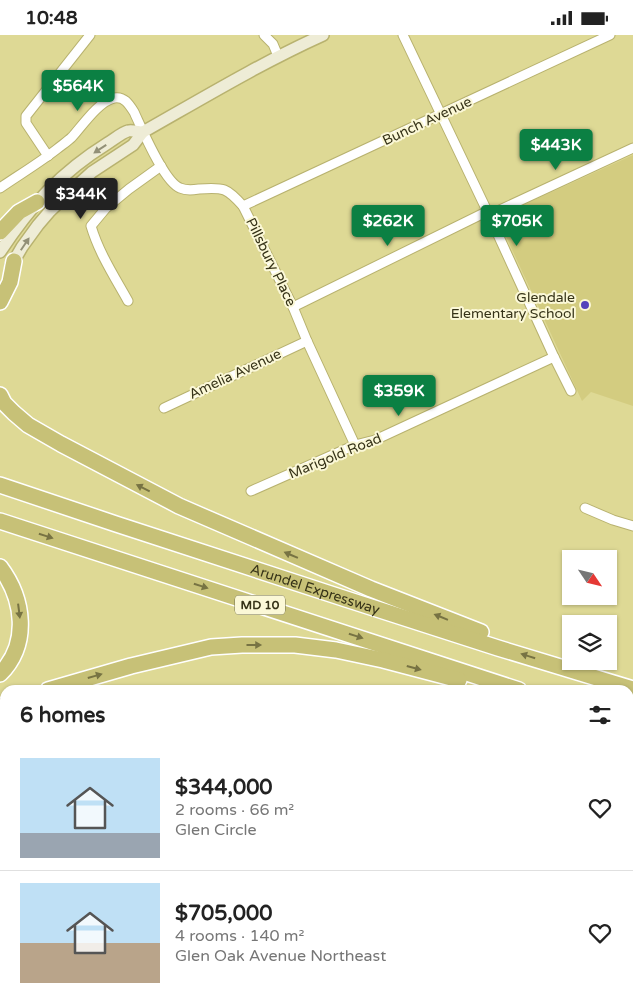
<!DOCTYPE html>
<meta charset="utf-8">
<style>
:root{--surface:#fff;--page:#f2f2f2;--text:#222;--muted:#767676;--line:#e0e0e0;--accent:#0b8043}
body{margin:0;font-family:"Varela Round",sans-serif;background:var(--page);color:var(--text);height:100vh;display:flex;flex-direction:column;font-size:19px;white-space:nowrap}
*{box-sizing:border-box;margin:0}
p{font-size:16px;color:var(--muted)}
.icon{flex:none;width:28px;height:28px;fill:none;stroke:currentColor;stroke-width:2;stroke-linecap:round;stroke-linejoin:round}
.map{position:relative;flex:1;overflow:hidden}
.drawer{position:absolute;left:0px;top:650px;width:634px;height:320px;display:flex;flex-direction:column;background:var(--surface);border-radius:15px 15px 0 0;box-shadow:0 1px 4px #0004}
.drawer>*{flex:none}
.needle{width:32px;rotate:125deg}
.tools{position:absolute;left:562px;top:515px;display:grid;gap:10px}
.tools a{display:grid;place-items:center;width:55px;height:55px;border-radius:0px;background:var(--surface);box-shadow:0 1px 4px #0004;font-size:25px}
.price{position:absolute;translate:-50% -42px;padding:0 11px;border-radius:5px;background:var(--accent);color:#fff;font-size:16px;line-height:32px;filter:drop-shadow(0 1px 2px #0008)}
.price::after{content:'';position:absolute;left:50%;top:30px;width:15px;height:11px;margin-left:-8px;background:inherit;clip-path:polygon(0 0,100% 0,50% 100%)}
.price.selected{background:#222;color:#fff}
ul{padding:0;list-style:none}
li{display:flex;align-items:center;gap:15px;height:125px;padding:0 20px}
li+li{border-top:1px solid var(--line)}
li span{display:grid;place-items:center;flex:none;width:140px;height:100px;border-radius:0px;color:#555}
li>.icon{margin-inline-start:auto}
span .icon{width:60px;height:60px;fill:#fffc;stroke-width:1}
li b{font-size:21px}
h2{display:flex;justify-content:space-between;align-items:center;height:60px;padding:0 20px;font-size:21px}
.status{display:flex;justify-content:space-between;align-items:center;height:35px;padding:0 25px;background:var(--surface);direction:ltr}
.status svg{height:14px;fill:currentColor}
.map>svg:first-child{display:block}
</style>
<div class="status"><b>10:48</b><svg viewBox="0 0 49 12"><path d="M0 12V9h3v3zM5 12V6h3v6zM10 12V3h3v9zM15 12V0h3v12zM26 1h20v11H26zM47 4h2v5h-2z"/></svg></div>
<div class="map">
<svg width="633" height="970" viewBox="0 0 633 970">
<rect width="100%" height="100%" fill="#ded995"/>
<path fill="#d3cc80" d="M633,120V371L591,357L582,366L497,182Z"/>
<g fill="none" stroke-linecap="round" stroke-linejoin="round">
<defs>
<g id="minor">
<path d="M264,0L273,9L278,21"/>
<path d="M403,0L489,180L554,322L571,356"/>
<path d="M48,121L26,88V81L90,0"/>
<path d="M0,153C19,140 39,128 57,114C62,110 68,106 72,102C82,91 99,66 114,63C124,61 129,69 134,77C142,94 164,147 180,153C187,156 193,155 199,154C224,152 227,153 243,171L293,272L307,306L355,410"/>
<path d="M243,171L610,0"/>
<path d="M128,266C114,241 99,218 91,191L106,173L129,154L161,131"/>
<path d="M293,272L482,179L489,180L633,113"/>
<path d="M164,373L307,306"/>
<path d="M251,456L355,410L375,405L554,322"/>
<path d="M585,473L613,485L633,491"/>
<path d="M0,784L5,783"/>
<path d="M629,792L633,778"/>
<path d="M0,893L5,923"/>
<path d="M12,965L13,970"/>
<path d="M68,965L69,970"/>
<path d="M346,965L361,970"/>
<path d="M188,970L189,965"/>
<path d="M521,970L523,965"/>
</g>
<g id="secondary">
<path d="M0,217C31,170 60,138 108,108C113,105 123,97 128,96C132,95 139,97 143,97"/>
<path d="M11,231L22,212L38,190L50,176L71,156L92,137L133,110L143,97C203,63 261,28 323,0"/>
<path d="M0,715H5"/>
<path d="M629,882L633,884"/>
</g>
<g id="motorway">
<path d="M0,197L19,177L37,167"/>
<path d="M0,267L10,247L14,226"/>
<path d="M0,360L4,368L14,378L28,390L61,409L179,471L371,554L481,597"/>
<path id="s1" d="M0,450L116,489L346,564L498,613L633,654"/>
<path d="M0,486L519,655"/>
<path d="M0,532C24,564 30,609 0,639"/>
<path d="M48,655L131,631L211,612L242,610H295L336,615L383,625L459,645"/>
<path d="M0,671L5,670"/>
<path d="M629,691L633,692"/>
</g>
</defs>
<use href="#minor" stroke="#b8b26f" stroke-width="11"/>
<use href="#secondary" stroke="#b8b26f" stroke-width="14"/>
<use href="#motorway" stroke="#fff" stroke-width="18"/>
<use href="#minor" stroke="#fff" stroke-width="9"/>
<use href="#secondary" stroke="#eeecd6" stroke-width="11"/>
<use href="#motorway" stroke="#c7c177" stroke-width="15"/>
</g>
<defs><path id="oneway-solid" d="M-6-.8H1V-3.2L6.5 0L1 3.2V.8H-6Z" transform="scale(1.25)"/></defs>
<g fill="#929077">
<use href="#oneway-solid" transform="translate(100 114) rotate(147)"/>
<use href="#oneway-solid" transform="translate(25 209) rotate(-56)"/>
</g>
<g fill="#777343">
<use href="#oneway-solid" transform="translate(143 453) rotate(-153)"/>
<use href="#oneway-solid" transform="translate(46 501) rotate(18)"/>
<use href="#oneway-solid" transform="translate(291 520) rotate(-157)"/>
<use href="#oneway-solid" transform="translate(201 551) rotate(18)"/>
<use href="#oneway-solid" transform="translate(19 576) rotate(83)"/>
<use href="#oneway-solid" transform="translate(441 582) rotate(-158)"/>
<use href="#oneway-solid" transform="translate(356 601) rotate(18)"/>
<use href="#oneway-solid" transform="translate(254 610)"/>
<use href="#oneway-solid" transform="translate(528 621) rotate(-163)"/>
<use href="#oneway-solid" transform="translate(414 633) rotate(15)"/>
<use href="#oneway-solid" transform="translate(95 641) rotate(-16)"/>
</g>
<circle fill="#5543bb" stroke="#fbf8d7" stroke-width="2" cx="585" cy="270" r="5"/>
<g text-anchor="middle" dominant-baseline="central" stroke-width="4" stroke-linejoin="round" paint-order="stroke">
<rect fill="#fbf8d7" stroke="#716e51" stroke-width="1" x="235" y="560.5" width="50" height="19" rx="4"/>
<g font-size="12" font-weight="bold" fill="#363318">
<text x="260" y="570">MD 10</text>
</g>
<g font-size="14" fill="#363318" stroke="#fbf8d7">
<text transform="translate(427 86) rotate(-25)">Bunch Avenue</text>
<text transform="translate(271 227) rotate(64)">Pillsbury Place</text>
<text transform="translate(235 339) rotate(-25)">Amelia Avenue</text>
<text transform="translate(335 421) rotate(-22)">Marigold Road</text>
<text stroke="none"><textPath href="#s1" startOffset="332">Arundel Expressway</textPath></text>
</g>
<g font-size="14" fill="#363318" stroke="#fbf8d7" text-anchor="end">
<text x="575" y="262">Glendale<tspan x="575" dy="16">Elementary School</tspan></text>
</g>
</g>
</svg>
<div class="tools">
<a><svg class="needle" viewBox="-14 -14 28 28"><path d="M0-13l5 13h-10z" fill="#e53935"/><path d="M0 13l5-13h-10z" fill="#767676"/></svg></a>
<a><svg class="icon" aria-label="layers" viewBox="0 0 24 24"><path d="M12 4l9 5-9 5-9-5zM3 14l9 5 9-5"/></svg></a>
</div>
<b class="price" style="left:78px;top:77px">$564K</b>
<b class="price" style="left:556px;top:136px">$443K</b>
<b class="price selected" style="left:81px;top:185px">$344K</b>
<b class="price" style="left:388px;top:212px">$262K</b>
<b class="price" style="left:517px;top:212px">$705K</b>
<b class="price" style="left:399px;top:382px">$359K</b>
<section class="drawer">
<h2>6 homes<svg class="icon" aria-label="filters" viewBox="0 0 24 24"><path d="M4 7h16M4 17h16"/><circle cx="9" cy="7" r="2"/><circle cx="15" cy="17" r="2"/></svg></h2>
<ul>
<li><span style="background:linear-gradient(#bfe0f5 75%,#9aa5b1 0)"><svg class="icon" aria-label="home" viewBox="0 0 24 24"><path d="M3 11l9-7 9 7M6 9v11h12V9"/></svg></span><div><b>$344,000</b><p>2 rooms · 66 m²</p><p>Glen Circle</p></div><svg class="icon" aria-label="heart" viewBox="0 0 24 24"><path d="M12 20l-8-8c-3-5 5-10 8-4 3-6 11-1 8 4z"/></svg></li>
<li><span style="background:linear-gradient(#bfe0f5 60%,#b9a48a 0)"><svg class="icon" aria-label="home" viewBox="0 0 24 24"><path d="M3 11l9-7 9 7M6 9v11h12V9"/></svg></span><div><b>$705,000</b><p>4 rooms · 140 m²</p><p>Glen Oak Avenue Northeast</p></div><svg class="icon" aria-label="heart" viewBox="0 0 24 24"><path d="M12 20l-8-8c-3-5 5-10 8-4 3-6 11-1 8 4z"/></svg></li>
</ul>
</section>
</div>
